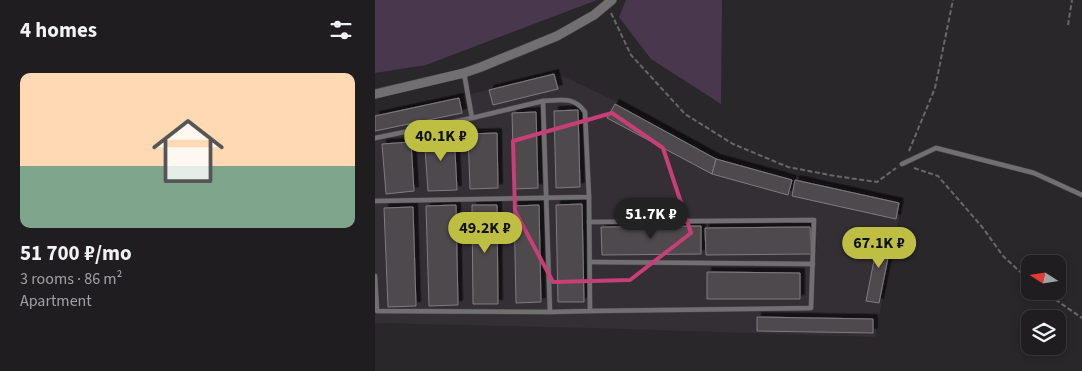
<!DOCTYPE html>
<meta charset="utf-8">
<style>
:root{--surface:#1f1d20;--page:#2c2a2d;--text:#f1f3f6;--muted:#a1a2a5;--line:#3c3b3e;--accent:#bebf42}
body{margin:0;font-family:"Source Sans 3",sans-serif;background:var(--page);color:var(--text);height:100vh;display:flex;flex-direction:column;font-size:19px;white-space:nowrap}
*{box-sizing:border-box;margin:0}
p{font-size:16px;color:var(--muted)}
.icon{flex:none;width:28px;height:28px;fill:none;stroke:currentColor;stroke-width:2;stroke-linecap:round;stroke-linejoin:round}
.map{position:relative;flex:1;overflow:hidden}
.sheet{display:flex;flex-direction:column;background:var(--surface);width:375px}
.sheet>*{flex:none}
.needle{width:32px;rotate:282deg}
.tools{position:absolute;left:646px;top:255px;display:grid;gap:10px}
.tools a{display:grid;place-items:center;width:45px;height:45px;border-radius:10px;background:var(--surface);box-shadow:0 2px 8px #0003,0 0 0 1px var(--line);font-size:25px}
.price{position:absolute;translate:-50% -42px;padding:0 11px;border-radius:18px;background:var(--accent);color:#111;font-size:16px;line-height:32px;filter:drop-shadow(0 1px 2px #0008)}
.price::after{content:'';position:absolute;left:50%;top:30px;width:15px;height:11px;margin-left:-8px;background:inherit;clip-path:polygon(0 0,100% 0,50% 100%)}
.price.current{background:#222;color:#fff}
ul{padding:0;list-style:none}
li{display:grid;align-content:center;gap:10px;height:265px;padding:0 20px}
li+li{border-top:1px solid var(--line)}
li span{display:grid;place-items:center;height:155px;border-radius:10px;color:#555}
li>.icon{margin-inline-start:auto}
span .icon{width:90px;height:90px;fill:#fffc;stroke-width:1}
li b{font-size:21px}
h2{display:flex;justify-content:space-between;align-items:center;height:60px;padding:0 20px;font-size:21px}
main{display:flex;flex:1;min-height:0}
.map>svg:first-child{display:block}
</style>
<main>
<section class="sheet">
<h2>4 homes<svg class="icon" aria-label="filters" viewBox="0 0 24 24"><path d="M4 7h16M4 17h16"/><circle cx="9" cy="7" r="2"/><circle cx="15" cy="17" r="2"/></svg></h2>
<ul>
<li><span style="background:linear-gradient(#ffd9b3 60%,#7fa58c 0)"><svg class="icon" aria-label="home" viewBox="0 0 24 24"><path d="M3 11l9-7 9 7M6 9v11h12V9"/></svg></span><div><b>51 700 ₽/mo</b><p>3 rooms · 86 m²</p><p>Apartment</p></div></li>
</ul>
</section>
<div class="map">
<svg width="707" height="371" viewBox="0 0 707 371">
<defs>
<filter id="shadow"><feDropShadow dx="4.5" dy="-4.5" stdDeviation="0" flood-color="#0009"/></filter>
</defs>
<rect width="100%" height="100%" fill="#29272a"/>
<path fill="#342e35" d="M179,72L245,103L345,159L527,201L500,337L216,328L0,323V114L93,95Z"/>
<g fill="#49374e">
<path d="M0,0H222L51,65L0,73Z"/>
<path d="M251,0H347L346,104L276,59L244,17Z"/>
</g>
<g fill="#4d4a4e" stroke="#7e7c7f" filter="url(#shadow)">
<path d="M179,74L183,89L118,105L114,90Z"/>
<path d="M84,98L87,113L0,131V116Z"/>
<path d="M240,104L341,159L337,174L232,118Z"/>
<path d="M203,110L205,187L181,188L179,111Z"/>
<path d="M161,112L163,188L139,189L137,113Z"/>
<path d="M79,133L82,190L53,191L49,135Z"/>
<path d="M122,133L123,188L95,189L93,134Z"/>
<path d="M36,142L39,191L11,194L7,144Z"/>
<path d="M341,159L417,180L413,195L337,174Z"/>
<path d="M420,180L524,203L521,219L417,196Z"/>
<path d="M207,204L209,302H183L181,205Z"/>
<path d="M81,205L83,305L54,306L51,206Z"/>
<path d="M97,205H122L123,304H98Z"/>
<path d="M164,205L166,302L141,303L139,206Z"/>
<path d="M38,207L41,306L13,307L9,208Z"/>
<path d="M326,226V254L227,255L226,227Z"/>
<path d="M435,227L436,254L331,255L330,228Z"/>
<path d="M504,235L517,238L504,303L491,301Z"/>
<path d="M332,272L425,273V299H332Z"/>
<path d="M382,317L498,319V333L382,331Z"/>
</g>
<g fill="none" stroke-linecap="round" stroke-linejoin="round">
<defs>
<g id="service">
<path d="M89,73L97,118"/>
<path d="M0,138L97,118L168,101L175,312L2,311L0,276"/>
<path d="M527,164L561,148L659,173L707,195"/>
<path d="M0,201L214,197L210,112C199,96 186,100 168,101"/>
<path d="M214,222L439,220L436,308L215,311"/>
<path d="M215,262L438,264"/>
<path d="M175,312L215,311L214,197"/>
</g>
<path id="minor" d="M0,94L89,73L106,67L182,36L219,15L237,0"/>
</defs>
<use href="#service" stroke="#464446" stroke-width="5.5"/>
<use href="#minor" stroke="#464446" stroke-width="10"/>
<g stroke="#69676a" stroke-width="2" stroke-dasharray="5 2.5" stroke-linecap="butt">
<path d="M236,13L256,55L310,114L358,144L413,167L460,176L502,182L521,168"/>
<path d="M693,25L697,0"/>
<path d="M534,151L560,88L578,0"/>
<path d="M539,168L563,176L608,228L628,256L655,281"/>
<path d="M668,291L707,318"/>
</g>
<use href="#service" stroke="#716f72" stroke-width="4.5"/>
<use href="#minor" stroke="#716f72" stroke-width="9"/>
</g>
<path fill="none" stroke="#c73f75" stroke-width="4" stroke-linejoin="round" d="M237,113L288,148L316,233L255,280L178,282L140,211L138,141Z"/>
</svg>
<div class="tools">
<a><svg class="needle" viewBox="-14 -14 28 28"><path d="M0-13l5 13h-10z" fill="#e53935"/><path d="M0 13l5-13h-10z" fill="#a1a2a5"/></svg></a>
<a><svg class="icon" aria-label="layers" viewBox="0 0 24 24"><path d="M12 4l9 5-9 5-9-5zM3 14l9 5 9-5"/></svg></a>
</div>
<b class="price" style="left:66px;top:162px">40.1K ₽</b>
<b class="price current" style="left:276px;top:240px">51.7K ₽</b>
<b class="price" style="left:110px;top:254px">49.2K ₽</b>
<b class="price" style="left:504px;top:269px">67.1K ₽</b>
</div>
</main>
